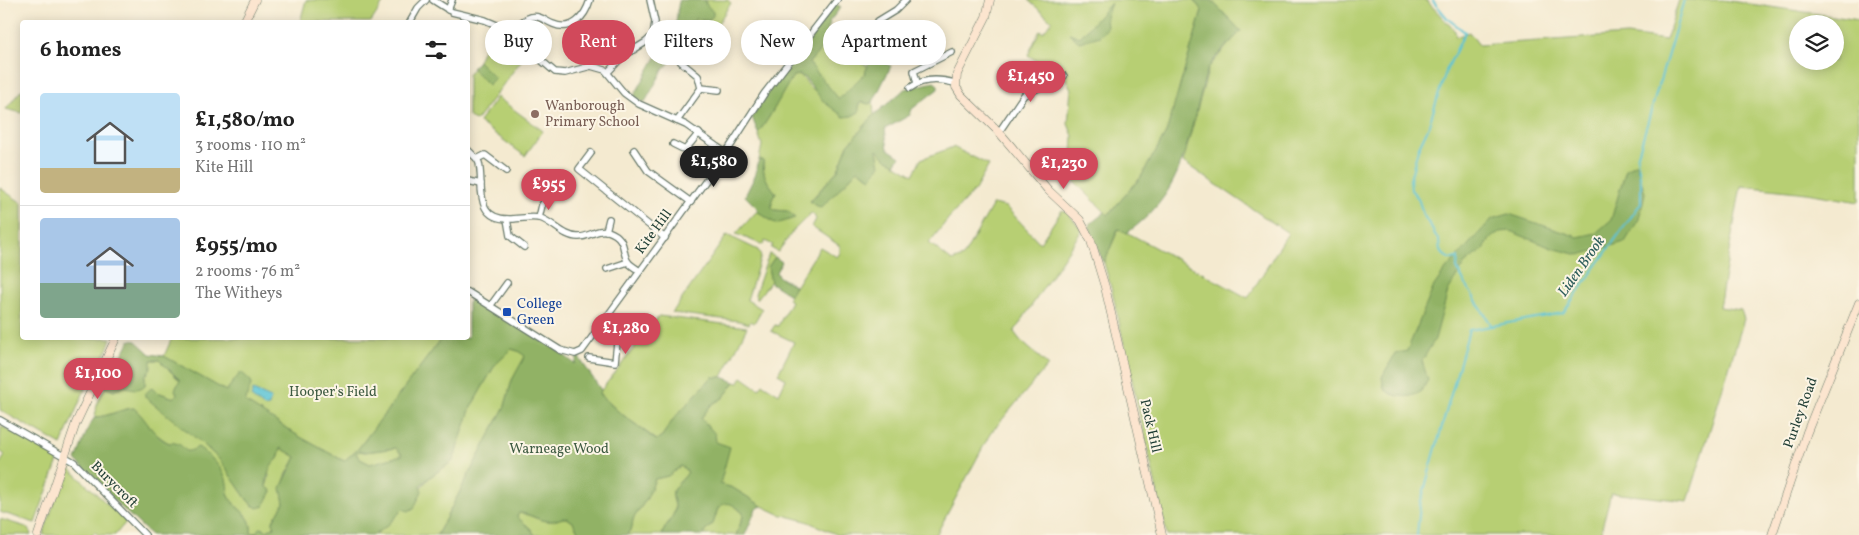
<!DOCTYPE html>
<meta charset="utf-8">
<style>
:root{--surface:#fff;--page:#f6f6f6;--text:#222;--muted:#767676;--line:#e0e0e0;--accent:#d1495b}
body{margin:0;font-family:Vollkorn,serif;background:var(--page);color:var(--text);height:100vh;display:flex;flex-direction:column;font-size:19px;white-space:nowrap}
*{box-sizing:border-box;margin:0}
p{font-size:16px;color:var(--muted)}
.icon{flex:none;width:28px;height:28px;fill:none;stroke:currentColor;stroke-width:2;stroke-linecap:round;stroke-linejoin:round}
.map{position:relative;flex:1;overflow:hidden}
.details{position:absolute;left:20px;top:20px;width:450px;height:320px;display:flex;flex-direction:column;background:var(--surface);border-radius:5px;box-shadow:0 2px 12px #0003}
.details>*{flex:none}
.top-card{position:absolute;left:485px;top:20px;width:475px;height:45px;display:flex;gap:10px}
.fabs{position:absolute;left:1789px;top:15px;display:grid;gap:10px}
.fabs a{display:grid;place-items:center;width:55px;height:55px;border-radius:50%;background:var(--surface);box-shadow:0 2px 12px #0003;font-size:25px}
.price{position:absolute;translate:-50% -42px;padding:0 11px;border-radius:18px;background:var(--accent);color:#fff;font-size:16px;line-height:32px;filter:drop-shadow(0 1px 2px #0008)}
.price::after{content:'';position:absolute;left:50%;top:30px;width:15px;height:11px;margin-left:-8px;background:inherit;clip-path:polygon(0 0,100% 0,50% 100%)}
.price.active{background:#222;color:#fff}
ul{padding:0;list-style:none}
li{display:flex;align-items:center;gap:15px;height:125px;padding:0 20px}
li+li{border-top:1px solid var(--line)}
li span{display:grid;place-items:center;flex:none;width:140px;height:100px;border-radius:5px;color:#555}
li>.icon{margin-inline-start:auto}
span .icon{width:60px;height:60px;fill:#fffc;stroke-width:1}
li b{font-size:21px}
h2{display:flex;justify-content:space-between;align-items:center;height:60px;padding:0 20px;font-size:21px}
.pill{padding:0 18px;border-radius:22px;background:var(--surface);box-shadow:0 2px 12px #0003;font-size:18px;line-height:45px}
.pill.active{background:var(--accent);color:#fff}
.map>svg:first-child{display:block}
</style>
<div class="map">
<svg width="1859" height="535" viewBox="0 0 1859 535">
<rect width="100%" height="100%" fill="#fcf5e5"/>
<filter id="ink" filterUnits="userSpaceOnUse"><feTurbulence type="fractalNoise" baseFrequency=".02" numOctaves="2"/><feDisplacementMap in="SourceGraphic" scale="10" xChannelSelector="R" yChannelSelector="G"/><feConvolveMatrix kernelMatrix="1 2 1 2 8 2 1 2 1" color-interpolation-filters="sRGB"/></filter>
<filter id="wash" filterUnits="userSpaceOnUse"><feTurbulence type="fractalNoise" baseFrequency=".0096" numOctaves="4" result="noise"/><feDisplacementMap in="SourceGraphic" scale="20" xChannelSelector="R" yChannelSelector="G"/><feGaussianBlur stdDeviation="1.12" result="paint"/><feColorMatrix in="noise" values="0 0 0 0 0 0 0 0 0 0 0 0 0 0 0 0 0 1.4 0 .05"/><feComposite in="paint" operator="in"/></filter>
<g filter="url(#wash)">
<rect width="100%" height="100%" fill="#f4ead0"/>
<g fill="#b7cf73" stroke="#6b8654" fill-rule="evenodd">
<path d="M306,0H385L371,22H300Z"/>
<path d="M705,0H728L731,3L704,45L686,30L695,19L708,21L713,12L707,7Z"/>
<path d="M1028,0H1194L1202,11L1166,133L1141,177L1108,215L1071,178L1073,136L1068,124L1071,89L1056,60L1049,69L1028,55L1040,30L1043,32L1052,21Z"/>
<path d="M1211,0H1426L1455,31L1456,37L1469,32L1479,45L1627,35L1666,40L1679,0H1723L1859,20V202L1807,193L1741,186L1719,307L1741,310L1744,319L1688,501L1611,493L1600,535H1167L1112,291L1104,263L1119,228L1248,298L1288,233L1183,162L1209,67L1240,31ZM1798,24H1835V61H1798Z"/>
<path d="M492,28L509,39L526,54L476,121L468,116V75L478,61Z"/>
<path d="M830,35L846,47L871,57L869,62L836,49Z"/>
<path d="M822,47L835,58L855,60L868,66L865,73L839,100L809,63Z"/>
<path d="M793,75C805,75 804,81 811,88C818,94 848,103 858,108L862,102L869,104L873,102L874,115L848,145L838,170L810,201L821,208L858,170L871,178L877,149L885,158L913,175L921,159L953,147L989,165L975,190L948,219L929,243L952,261L963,257L993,204L1006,207L1040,243L1062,210L1067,212L1082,230L1014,332L1020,340L1048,365L990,434L936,535H838L806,521L779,514L762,506L733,488L720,484L716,442L701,418L711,405L723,398L735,382L738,383L742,377L759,389L763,384L779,394L786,379L778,374L794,342L771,331L775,325L778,326L791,301L788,299L790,295L820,247L837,257L840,253V246L812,227L816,219L814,215L811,213L793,231L778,252L771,248L773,245L765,241L763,245L736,234L757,211L776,224L785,211L774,210L772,208V199L776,193C766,180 763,177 763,160H759L762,145L758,133C772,115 781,95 793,75Z"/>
<path d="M22,89V113L6,109Z"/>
<path d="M497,97L543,131L525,156L479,122Z"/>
<path d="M0,188L22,203V338H111L107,350L86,387L61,445L0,410Z"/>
<path d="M727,235L758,250L761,256L747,300L762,309L754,323L751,321L749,324L739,321L672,313Z"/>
<path d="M769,254L775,257L768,267L771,281L757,299L755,294Z"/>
<path d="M659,316L747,327L722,377L712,378L675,417L662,436L657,440L619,412L599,393Z"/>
<path d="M172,338H442L358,449L344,461L300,437L245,402L247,397L241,373L226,391L164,356Z"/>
<path d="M511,349L518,351L526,356L512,380L505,406L437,535H374L388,525L430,477L453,461L471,407L495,365Z"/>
<path d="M151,360H159L180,381L176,388L177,394L174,398L157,392L203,444L219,459L248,501L253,506H263L272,491L266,487L269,477L268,470L272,464L278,459L281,448L296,457C286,476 280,481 284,503L273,521L274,527L267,531L251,533C253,514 238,512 230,498C226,491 227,484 224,476C220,466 208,453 198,448L189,453L186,452L180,446L167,442L153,432L134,408C120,409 108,417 95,417L97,404L105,387L114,391L123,385H145V376L148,373Z"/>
<path d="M1,426L59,458L35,523L0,512V464L5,455L0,451Z"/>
<path d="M396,448L403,456L370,464L360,459L356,453L359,451L365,452Z"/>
<path d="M67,466L126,522L115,535H99L94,532L92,535H43Z"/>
<path d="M681,466L688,472C684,479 676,484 673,491C671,497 676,503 675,510C673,518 665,525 662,535H627L632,527L633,519L647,498L655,479L667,476Z"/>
<path d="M726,502L731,503L743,513V517L736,535H704L706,530L713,524L718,508Z"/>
<path d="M518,513C529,513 539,522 551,521C557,521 561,517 567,518L573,522L580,535H535L530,528L516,517Z"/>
<path d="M0,519L26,527L31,533V535H0Z"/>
</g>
<g fill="#91b265" stroke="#58784c" fill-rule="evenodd">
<path d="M679,0H705V3L713,12V16L708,21L695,19L680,39L676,46L675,57L663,70L645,102H642L634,96L663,45L666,34L676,22Z"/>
<path d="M1194,0H1211L1241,31C1233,40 1212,59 1208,69C1204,78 1202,89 1200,98C1183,156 1180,195 1127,233L1118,229L1104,263L1093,240L1089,225L1105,212L1108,215L1141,177L1166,133L1202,11Z"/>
<path d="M1111,3L1106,17L1107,28L1100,36L1079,42L1069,33L1080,37Z"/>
<path d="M836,4L841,7L829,22L830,24L827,31L830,35L835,51L855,60L835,58L822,48L809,63L839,99L865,73L871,57L891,66L873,102L869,104L862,102L859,104V112L852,116L844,117L824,102L805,78L800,75L793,76C781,95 772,115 758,133L752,117C776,77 808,40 836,4Z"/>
<path d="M478,61L495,78L488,85L472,68Z"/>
<path d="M934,82L938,85V89L912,109L910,115L885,129L888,149L900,157L895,164L885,158L877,150L880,165L871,178L858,170L821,208L810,202L838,170L848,145L874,115L905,89Z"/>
<path d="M759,160H763C763,177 766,180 776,193L772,199V208L774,210L788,211L795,218L776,224L757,211L758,209L745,196L755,176Z"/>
<path d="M1636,163L1645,193L1639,219L1625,242L1579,255L1552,248L1510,231L1500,232L1492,236L1484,249L1465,263L1448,291L1435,339L1422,361L1428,380C1426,383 1424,388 1421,391C1411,400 1393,397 1384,389L1382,377L1395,354L1407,351L1434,286L1446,269L1492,219L1509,214L1578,237L1596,233L1611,220L1626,169Z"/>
<path d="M775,257L782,262L776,272L779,277L795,286L790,295L771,283L768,267Z"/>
<path d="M472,298L551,345L575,364L578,356L601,390L599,394L619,412L656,440L662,436L675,417L712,377H722L735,382L723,398L711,405L701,418L715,434L716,442L730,447L720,484L733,488L762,506L756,509L745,535H736L743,517V513C734,505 728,499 718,508L713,524L706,530L704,535H662C665,525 673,518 675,510C676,503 671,497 673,491C676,484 684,479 688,472L681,466L668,476L655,479L647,498L633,519L632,527L627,535H580L573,522L567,518C561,517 557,521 551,521C539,522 530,513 519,513L517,517L530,528L535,535H437L505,406L512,380L525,356L518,351L512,349L495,365L471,407L453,461L430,477L420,486L422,491L414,508L408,511L403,509L388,525L374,535L269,534V535H151L108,495L76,460L89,426L95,417C108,417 120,409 134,408C146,418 152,435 167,442C174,445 168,441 175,443C188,446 181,457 198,447C209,454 225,470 227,483C228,489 227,493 230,498C238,512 253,514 251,533H256L259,528L265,529L267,531L274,527L273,521L284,503L281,488L296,457L281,448L278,459C268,467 268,475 266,486L272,491L264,506L257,508L248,501L219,459L203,444L145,397V394L152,387L157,392L174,398L177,394L175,390L180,380L159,360H151V368L145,376V385C138,392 131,388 123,386L114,391L105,387L130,340L136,341L150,354L164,356L226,391L241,372L252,382L245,402L300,437L344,461L358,449L442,338H468V303ZM396,448L403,455L370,464L360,459L356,454L359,451L365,452Z"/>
</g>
<path fill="#59c3d5" stroke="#3c8084" d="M253,390L271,398L269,406L264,407L251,397Z"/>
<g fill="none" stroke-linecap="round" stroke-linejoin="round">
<g stroke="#59c3d5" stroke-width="2">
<path d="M1432,0L1448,19L1465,32L1446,71L1428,128L1418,149L1410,180L1411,190L1418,198L1423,214L1439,241L1440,251L1445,256L1450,259L1458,258L1457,268L1463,280L1492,326"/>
<path d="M1417,535L1420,505L1469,330L1563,313L1641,203V182L1637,158L1684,0"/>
</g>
</g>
</g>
<g filter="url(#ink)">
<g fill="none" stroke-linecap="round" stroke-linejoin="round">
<defs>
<g id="street">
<path d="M433,0L452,12L485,20L499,26L516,39L555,72L565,73L591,66L605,70L624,93L639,104L686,125L726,153"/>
<path d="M448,10L452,0"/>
<path d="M878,21L896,10L906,0"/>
<path d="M410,22L418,8L426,0"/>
<path d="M575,24L580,33"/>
<path d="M511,35C516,27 522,19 531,17C540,15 545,21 553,24C572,32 585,17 590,0"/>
<path d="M608,72L622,57L646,42L653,35L655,22L650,0"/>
<path d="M917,83L914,71L952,52"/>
<path d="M701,88L719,90"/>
<path d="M910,88C923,78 940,79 955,83"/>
<path d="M677,121L701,88L698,76L681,62"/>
<path d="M999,132L1024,95L1064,76"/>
<path d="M673,144L685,150L699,133"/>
<path d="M468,150L477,159L479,163C484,185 473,219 509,219C519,219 530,216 540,218C553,222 564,237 578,237C588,238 597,228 608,231C628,238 621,252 628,262C631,266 637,269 640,271"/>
<path d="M634,150L648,171L691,202"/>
<path d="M591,153L579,169L665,238"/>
<path d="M477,159L485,155L506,171"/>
<path d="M468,181L481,184"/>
<path d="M539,218L542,205L553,188"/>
<path d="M507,219L510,236L524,247"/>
<path d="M606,231L609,219"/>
<path d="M607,269L628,262"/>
<path d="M468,292L560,350L575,354L582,351L726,153L764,94L837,0"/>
<path d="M491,305L507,283"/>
<path d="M618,333L634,337"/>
<path d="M589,358L615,362L618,333L604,323"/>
<path d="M0,420L74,462L145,535"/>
</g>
<g id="secondary">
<path d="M990,0L986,17L957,74L956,87L961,95L999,132L1048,190L1080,220L1091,241L1105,287L1162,535"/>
<path d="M244,22L255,0"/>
<path d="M38,535L76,423L116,338"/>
<path d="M1772,535L1807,432L1859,303"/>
</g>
</defs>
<use href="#street" stroke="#6a7a6b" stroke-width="8"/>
<use href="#secondary" stroke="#6a7a6b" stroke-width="9"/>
<use href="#street" stroke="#fff" stroke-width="5.5"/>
<use href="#secondary" stroke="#fce5cf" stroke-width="8"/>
</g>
</g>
<circle fill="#8d6e63" stroke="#fcf5e5" stroke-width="2" cx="535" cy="114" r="5"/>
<rect fill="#1a4fb4" stroke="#fcf5e5" stroke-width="2" x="502" y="307" width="10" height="10" rx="2.5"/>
<g text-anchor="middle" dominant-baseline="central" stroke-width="4" stroke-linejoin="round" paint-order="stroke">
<g font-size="14" fill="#785e54" stroke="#fcf5e5" text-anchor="start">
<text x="545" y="106">Wanborough<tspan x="545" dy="16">Primary School</tspan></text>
</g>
<g font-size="14" fill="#1f3d34" stroke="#fcf5e5">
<text transform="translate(654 232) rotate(-54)">Kite Hill</text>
<text transform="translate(1801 413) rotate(-70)">Purley Road</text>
<text transform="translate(1150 426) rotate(77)">Pack Hill</text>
<text transform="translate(114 485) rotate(45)">Burycroft</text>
</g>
<g font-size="14" fill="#164399" stroke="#fcf5e5" text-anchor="start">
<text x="517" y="304">College<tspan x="517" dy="16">Green</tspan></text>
</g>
<g font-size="14" fill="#3d5a41" stroke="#fcf5e5">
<text x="333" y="392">Hooper's Field</text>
<text x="559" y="449">Warneage Wood</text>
</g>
<g font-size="15" font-style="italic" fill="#2e5e5c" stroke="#fcf5e5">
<text transform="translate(1582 267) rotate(-55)">Liden Brook</text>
</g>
</g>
</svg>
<div class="fabs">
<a><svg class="icon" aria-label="layers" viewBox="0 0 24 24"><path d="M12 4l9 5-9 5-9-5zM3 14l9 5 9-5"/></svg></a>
</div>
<b class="price" style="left:1031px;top:103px">£1,450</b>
<b class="price active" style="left:714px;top:188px">£1,580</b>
<b class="price" style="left:1064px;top:190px">£1,230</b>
<b class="price" style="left:549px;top:211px">£955</b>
<b class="price" style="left:626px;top:355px">£1,280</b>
<b class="price" style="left:98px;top:400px">£1,100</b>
<div class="top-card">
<a class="pill">Buy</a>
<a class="pill active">Rent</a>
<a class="pill">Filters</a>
<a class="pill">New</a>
<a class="pill">Apartment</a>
</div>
<section class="details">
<h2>6 homes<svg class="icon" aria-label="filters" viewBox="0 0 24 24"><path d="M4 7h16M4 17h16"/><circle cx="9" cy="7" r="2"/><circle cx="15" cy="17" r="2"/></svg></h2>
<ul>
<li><span style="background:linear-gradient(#bfe0f5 75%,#c2b280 0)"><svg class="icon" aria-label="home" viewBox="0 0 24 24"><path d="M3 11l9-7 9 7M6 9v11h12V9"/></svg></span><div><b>£1,580/mo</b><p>3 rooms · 110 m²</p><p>Kite Hill</p></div></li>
<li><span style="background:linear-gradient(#a9c7e8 65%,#7fa58c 0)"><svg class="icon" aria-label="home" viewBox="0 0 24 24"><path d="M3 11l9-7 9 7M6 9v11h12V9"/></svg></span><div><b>£955/mo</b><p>2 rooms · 76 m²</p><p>The Witheys</p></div></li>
</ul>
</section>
</div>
